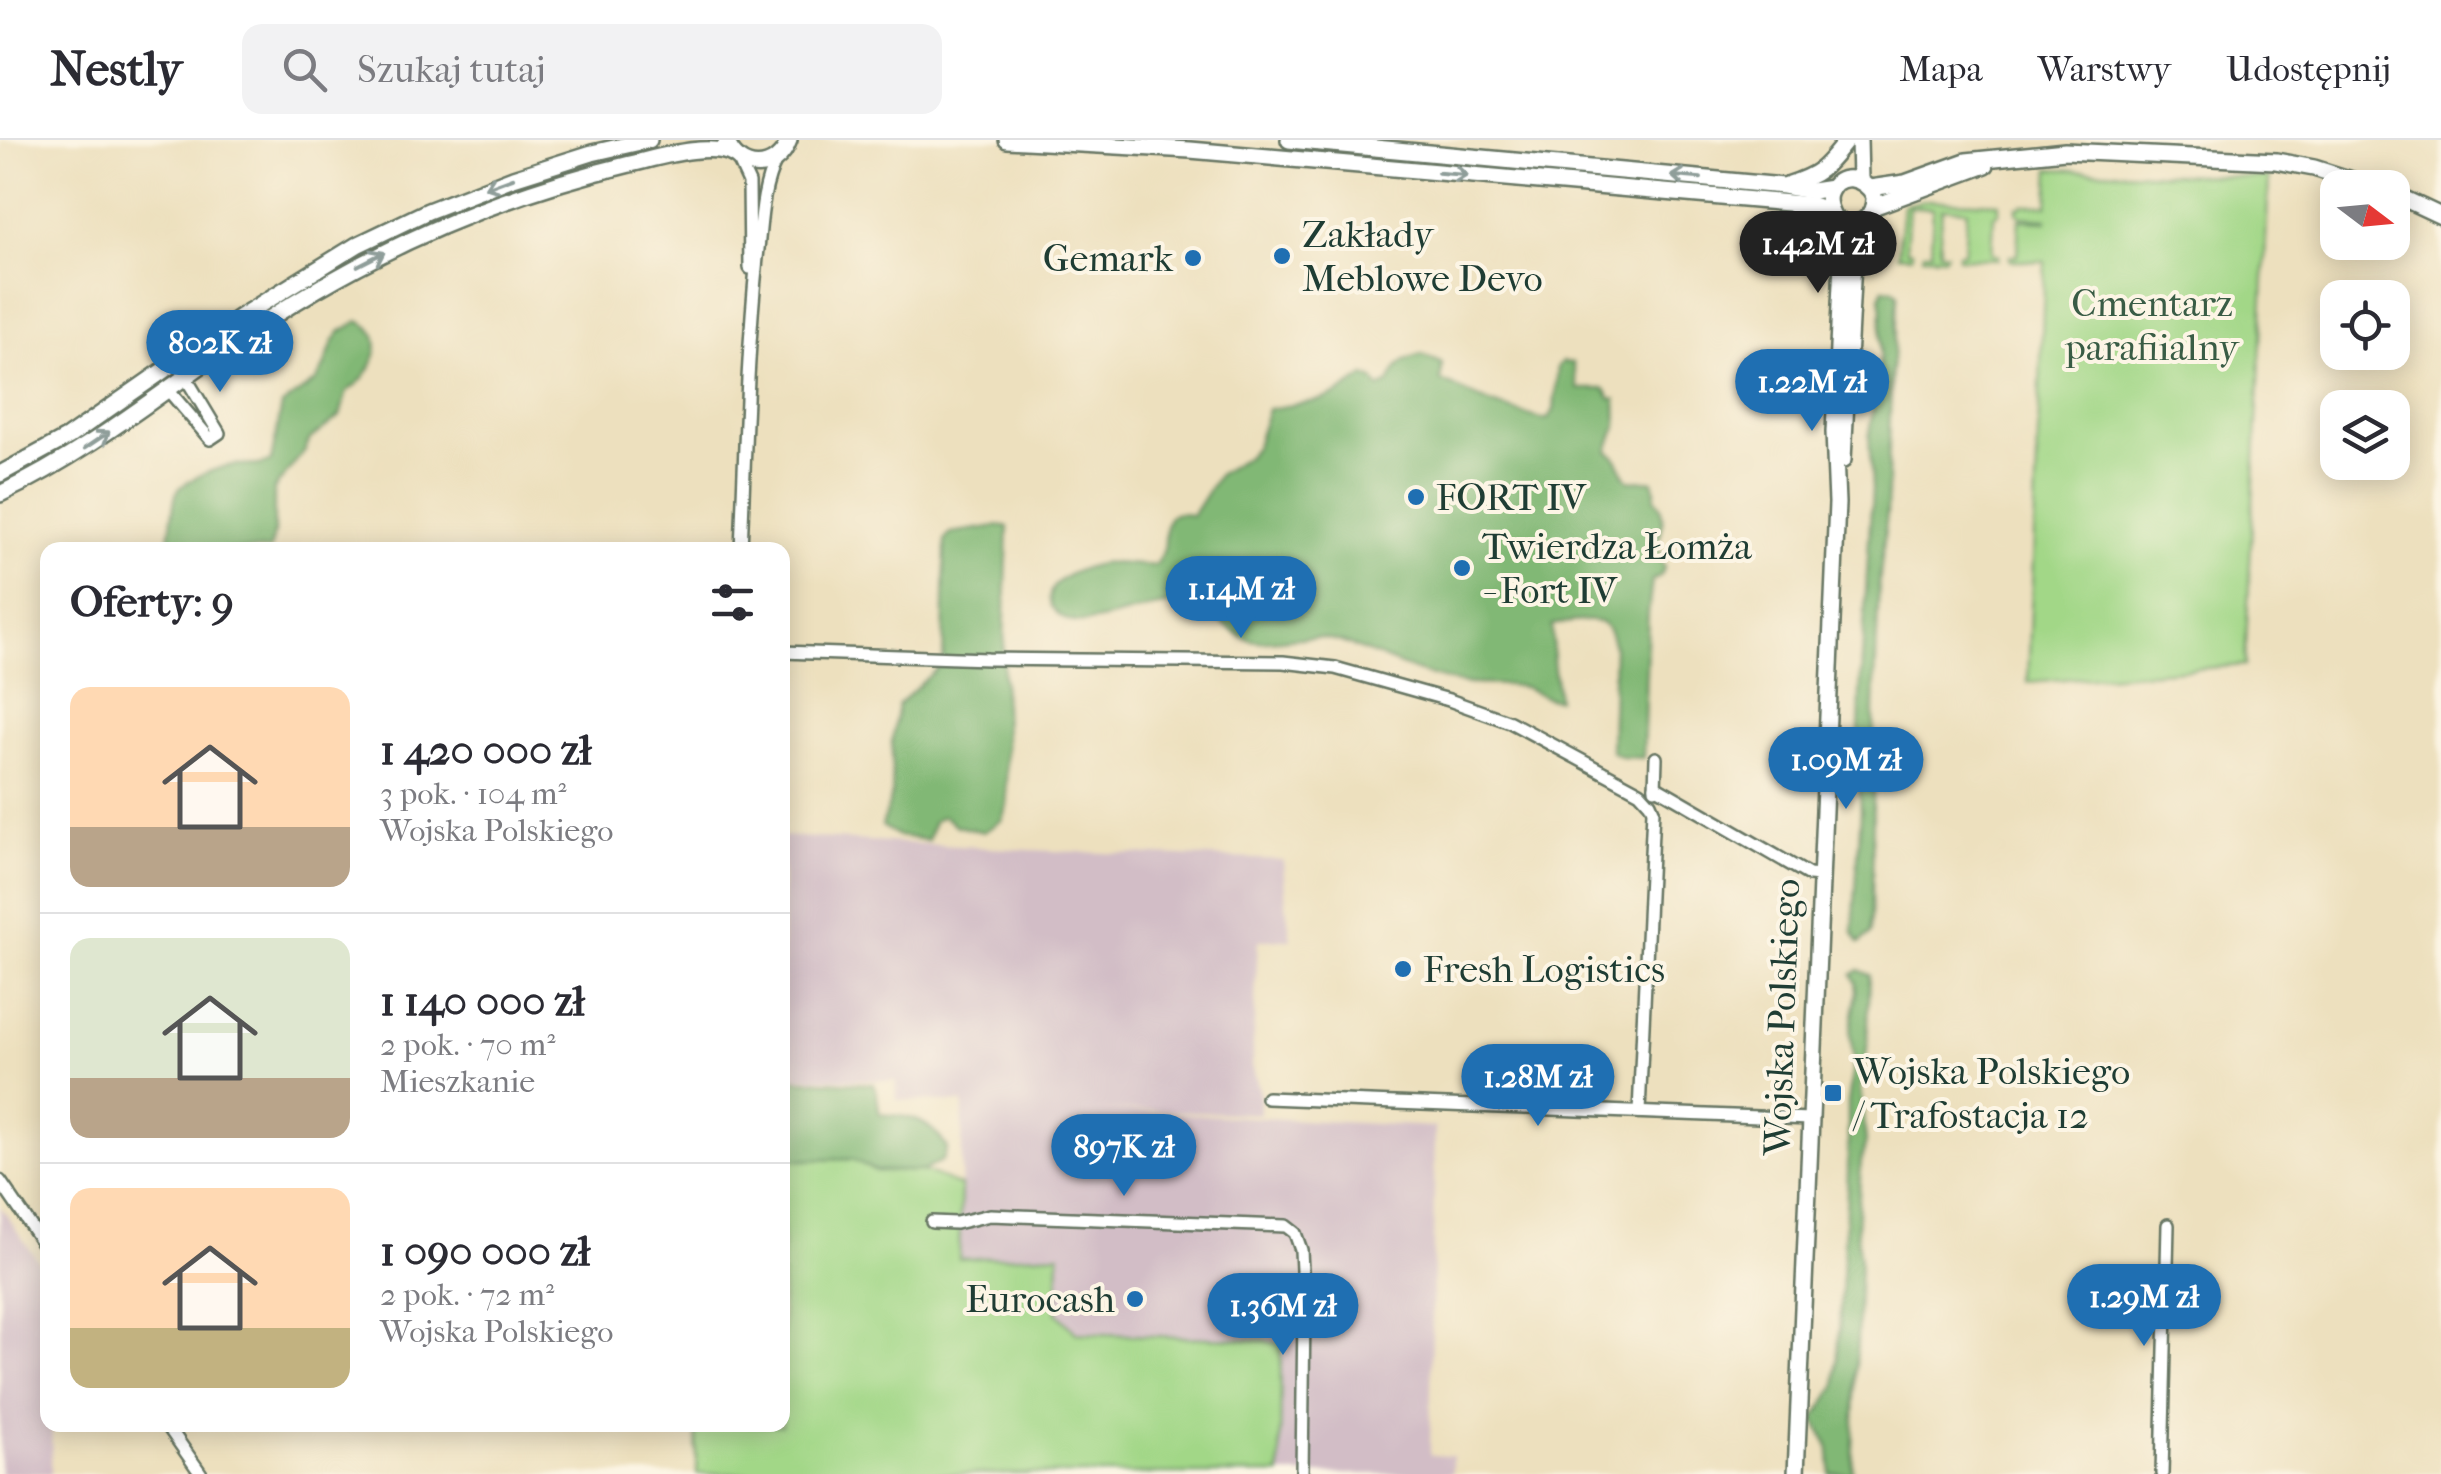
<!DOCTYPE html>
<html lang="pl">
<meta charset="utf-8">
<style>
:root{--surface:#fff;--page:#f2f2f3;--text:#2b2b33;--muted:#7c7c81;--line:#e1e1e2;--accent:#1f6fb2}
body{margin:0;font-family:"IM FELL French Canon",serif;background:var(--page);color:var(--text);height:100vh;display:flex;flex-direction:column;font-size:38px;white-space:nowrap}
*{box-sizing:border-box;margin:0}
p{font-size:32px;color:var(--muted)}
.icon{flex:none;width:55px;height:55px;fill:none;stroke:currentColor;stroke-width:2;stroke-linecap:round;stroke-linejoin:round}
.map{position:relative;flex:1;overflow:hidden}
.drawer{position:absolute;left:40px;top:402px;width:750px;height:890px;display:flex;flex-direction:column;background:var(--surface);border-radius:20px;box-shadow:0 5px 25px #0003}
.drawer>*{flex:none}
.needle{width:65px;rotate:106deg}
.fabs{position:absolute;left:2320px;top:30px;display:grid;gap:20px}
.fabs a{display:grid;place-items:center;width:90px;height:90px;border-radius:20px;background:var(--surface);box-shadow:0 5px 25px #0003;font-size:50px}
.price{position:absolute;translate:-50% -85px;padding:0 22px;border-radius:35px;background:var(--accent);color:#fff;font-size:32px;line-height:65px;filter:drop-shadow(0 2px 5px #0008)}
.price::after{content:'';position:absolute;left:50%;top:60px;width:30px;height:22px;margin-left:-15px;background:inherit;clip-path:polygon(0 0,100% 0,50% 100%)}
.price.selected{background:#222;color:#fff}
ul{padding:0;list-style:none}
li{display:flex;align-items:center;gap:30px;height:250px;padding:0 30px}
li+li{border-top:2px solid var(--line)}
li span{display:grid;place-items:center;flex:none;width:280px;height:200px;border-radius:20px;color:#555}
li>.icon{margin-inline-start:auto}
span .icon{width:120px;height:120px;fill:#fffc;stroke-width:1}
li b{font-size:42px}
h2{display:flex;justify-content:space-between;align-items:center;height:120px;padding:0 30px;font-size:42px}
header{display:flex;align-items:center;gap:60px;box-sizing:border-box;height:140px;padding:0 50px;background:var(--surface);border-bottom:2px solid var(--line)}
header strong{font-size:48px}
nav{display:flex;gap:55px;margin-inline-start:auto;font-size:35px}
.search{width:700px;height:90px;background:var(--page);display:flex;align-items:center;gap:25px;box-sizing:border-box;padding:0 35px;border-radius:20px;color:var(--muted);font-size:38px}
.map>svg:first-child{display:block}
</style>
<header>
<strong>Nestly</strong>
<div class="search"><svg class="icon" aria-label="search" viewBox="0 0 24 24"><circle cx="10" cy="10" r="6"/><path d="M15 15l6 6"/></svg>Szukaj tutaj</div>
<nav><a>Mapa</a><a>Warstwy</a><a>Udostępnij</a></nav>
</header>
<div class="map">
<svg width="2441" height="1334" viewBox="0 0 2441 1334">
<rect width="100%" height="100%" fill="#fcf5e5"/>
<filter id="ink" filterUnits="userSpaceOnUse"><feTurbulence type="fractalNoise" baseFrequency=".01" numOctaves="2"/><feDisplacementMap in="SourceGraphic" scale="20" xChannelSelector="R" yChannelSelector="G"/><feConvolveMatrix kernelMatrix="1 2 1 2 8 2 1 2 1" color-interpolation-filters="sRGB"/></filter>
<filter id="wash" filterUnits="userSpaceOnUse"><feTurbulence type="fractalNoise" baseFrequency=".0048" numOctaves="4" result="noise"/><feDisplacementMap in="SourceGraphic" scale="40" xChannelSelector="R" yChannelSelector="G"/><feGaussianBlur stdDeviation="2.25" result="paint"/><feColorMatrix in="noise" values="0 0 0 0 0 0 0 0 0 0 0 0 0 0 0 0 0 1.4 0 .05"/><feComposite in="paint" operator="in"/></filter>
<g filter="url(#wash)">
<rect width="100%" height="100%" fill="#ede0be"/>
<g fill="#d2bdc6">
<path d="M782,696L1030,710L1283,720L1286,765L1291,800H1258L1252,925L1260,952V974L1094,969L1435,987L1430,1315L1452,1316V1334H1249L1259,1200L1076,1193L1057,1173L959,1119L963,963L897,960L895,941L783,937Z"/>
<path d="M0,1066L47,1134L48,1285H52L51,1334H0Z"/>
</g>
<g fill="#a2d787" stroke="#608a5e" stroke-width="2.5">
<path d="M1327,10L1808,54L1807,62L1326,17Z"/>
<path d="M2050,29L2269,38L2245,525L2028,542L2045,122L2010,120V116L2017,115L2019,80L2047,81V79L2021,77L2017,72V67H2021L2022,65H2048Z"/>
<path d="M1929,60L1999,63V72L1994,76L1992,114L1998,115V119L1958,118V113H1964L1967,70L1942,68L1939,112L1946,113L1945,117L1923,116L1924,112H1931L1933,68L1909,67L1906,110L1912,111V116L1898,115L1903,65Z"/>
<path d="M783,1018L800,1020L852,1019L876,1031H923L961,1046L959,1119L1059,1114L1057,1173L1076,1193L1259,1200L1281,1204L1280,1334H697L696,1285H782Z"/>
</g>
<g fill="#81b874" stroke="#507a54" stroke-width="2.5">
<path d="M1884,148L1893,149L1898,153V160L1891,242L1887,373L1879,445L1874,569L1872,775L1871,793L1860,803L1853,792L1861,671L1858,621L1860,552L1872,349L1869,295L1880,220L1882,170L1880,157Z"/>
<path d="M358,181C394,193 371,239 347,251L340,276L310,299L305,310L274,349V394L270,410H164L168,406C171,392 172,364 177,352C184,339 220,327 233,325C247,324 259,328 271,321L282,265L316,241L324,227L333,202L340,192Z"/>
<path d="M1422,215L1442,223L1441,241L1492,264L1541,279H1548L1554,270L1558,226L1563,222L1573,223L1578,249H1605L1610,258L1616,259L1617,284L1608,311C1623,321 1618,328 1628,340C1637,342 1644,338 1653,341L1656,351L1655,358C1665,369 1664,392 1656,404L1661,414L1658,418L1664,426C1663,434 1660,439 1652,440L1648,473L1643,618L1622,617L1611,611L1614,507C1612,500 1610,489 1603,484C1594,477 1563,483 1552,485L1553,521L1558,559C1544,560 1537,551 1523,547C1501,542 1477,547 1455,542C1417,534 1382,517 1347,504C1323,495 1304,497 1280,500C1272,500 1264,502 1257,501C1230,498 1213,465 1175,464C1146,464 1094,488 1070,481C1063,479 1055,473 1052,467C1040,443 1078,429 1095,425C1114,420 1137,427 1156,425C1161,417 1165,410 1165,401C1165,381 1167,367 1192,376L1219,334L1247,317L1256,306L1268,269L1321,260L1338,254L1365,236L1374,240L1379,248L1389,243C1397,225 1403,219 1422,215Z"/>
<path d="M997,386L1008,387L1003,533L1007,663L1002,680L984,692L957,686L943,676L934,681L928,700L898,696L882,686L892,653V600L898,565L943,523L945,400L951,393Z"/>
<path d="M1859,830L1870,835L1867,910L1860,948L1866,1001L1861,1021L1857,1093L1860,1125L1852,1334H1830C1832,1304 1828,1304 1814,1279L1836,1246L1848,1032V962L1854,923L1850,893L1857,852L1856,842L1852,835Z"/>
<path d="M782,939L873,944C879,954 877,963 880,974C912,977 929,978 947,1008L943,1020L923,1031H876L852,1019L799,1020L783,1018Z"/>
</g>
</g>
<g filter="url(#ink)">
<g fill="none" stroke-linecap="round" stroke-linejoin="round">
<defs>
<g id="minor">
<path d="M738,19L749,43L750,128"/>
<path d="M169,251L210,299L219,293L186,238"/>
<path d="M741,410C745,313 747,215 757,118C761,86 761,49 776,20"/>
<path d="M782,512L988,519L1283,522L1335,528L1449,560L1510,582L1640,652L1650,663L1653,670L1639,972"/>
<path d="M1655,646L1809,735L1821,736"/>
<path d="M1655,649L1656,618"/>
<path d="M1267,958L1810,979"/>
<path d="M0,1041L48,1111"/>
<path d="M932,1082L956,1083L990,1075L1286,1086L1295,1093L1301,1110L1304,1171L1302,1334"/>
<path d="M167,1285L201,1334"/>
<path d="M2162,1334L2168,1085"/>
</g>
<g id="major">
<path d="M726,0C738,34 777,34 789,0"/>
<path d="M1007,0L1190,10L1811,65L1830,71"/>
<path d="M1289,0L1783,46L1812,51L1832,48"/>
<path d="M1859,0L1860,40"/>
<path d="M1787,45C1821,34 1825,28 1847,0"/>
<path d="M1870,48L1905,43L1966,21L2065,11L2276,21L2314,28L2377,48"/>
<path d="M2392,53L2441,76"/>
<path d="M1794,66L1822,86L1842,118"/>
<path d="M1873,67L1986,25"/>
<path d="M1843,320L1854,101L1858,83"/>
<path d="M0,334L68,297L240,177L357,105L428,71L513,38L592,13L649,0"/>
<path d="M0,354C93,310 170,245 255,188C370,111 496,56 630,24C657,18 710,1 734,15"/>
<path d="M1796,1334L1837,363L1834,292L1843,101C1841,84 1824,69 1829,54C1837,30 1865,37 1874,56C1875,78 1858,90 1837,80"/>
</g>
</defs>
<use href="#minor" stroke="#677664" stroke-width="16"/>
<use href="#major" stroke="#677664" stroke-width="20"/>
<use href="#minor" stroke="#fff" stroke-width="11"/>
<use href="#major" stroke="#fff" stroke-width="15"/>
</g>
<defs><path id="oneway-shaft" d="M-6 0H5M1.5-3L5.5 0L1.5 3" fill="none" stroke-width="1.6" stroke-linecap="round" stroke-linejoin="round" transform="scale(2.5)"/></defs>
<g stroke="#8f9e9a">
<use href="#oneway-shaft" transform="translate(1453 34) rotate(5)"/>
<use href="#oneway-shaft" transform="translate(1686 37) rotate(-175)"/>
<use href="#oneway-shaft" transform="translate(499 43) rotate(160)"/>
<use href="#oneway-shaft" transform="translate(371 119) rotate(-27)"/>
<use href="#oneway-shaft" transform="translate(97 300) rotate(-34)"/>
</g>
</g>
<g fill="#1f6fb2" stroke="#fcf5e5" stroke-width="4">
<circle cx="1282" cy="116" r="10"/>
<circle cx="1193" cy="118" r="10"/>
<circle cx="1416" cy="357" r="10"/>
<circle cx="1462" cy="428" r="10"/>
<circle cx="1403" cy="829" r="10"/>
<rect x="1823" y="943" width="20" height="20" rx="5"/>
<circle cx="1135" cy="1159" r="10"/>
</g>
<g text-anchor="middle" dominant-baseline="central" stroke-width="8" stroke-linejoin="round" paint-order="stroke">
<g font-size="38" fill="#1f3d34" stroke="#fcf5e5" text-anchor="start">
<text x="1302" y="94">Zakłady<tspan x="1302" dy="44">Meblowe Devo</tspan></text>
<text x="1173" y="118" text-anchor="end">Gemark</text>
<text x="1436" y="357">FORT IV</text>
<text x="1482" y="406">Twierdza Łomża<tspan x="1482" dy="44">- Fort IV</tspan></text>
<text x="1423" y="829">Fresh Logistics</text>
<text x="1853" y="931">Wojska Polskiego<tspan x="1853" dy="44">/ Trafostacja 12</tspan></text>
<text x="1115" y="1159" text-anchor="end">Eurocash</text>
</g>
<g font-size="38" fill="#395c45" stroke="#fcf5e5">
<text x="2152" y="163">Cmentarz<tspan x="2152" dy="44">parafiialny</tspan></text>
</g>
<g font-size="38" fill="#1f3d34" stroke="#fcf5e5">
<text transform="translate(1782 877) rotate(-88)">Wojska Polskiego</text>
</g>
</g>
</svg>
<div class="fabs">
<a><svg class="needle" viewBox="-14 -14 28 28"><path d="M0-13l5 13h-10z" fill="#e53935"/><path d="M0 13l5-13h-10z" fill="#7c7c81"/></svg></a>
<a><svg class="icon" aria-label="locate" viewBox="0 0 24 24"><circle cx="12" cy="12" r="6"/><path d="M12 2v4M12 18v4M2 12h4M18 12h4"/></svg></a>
<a><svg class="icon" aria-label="layers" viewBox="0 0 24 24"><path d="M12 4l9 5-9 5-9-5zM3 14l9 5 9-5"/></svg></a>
</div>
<b class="price selected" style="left:1818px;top:156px">1.42M zł</b>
<b class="price" style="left:220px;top:255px">802K zł</b>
<b class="price" style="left:1812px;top:294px">1.22M zł</b>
<b class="price" style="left:1241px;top:501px">1.14M zł</b>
<b class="price" style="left:1846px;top:672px">1.09M zł</b>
<b class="price" style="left:1538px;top:989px">1.28M zł</b>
<b class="price" style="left:1124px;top:1059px">897K zł</b>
<b class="price" style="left:2144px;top:1209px">1.29M zł</b>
<b class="price" style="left:1283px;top:1218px">1.36M zł</b>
<section class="drawer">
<h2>Oferty: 9<svg class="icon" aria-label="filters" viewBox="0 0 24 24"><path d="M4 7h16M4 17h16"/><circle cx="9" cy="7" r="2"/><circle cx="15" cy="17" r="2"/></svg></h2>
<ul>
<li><span style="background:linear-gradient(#ffd9b3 70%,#b9a48a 0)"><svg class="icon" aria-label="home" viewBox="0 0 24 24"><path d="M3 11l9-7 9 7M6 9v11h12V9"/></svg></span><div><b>1 420 000 zł</b><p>3 pok. · 104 m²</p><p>Wojska Polskiego</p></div></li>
<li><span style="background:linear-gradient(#dfe7d0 70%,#b9a48a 0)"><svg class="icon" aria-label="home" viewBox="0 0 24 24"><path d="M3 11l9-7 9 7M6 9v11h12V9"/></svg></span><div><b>1 140 000 zł</b><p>2 pok. · 70 m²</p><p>Mieszkanie</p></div></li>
<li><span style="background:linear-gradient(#ffd9b3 70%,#c2b280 0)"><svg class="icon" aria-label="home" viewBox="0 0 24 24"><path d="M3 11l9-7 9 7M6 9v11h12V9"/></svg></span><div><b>1 090 000 zł</b><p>2 pok. · 72 m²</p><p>Wojska Polskiego</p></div></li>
</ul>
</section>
</div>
